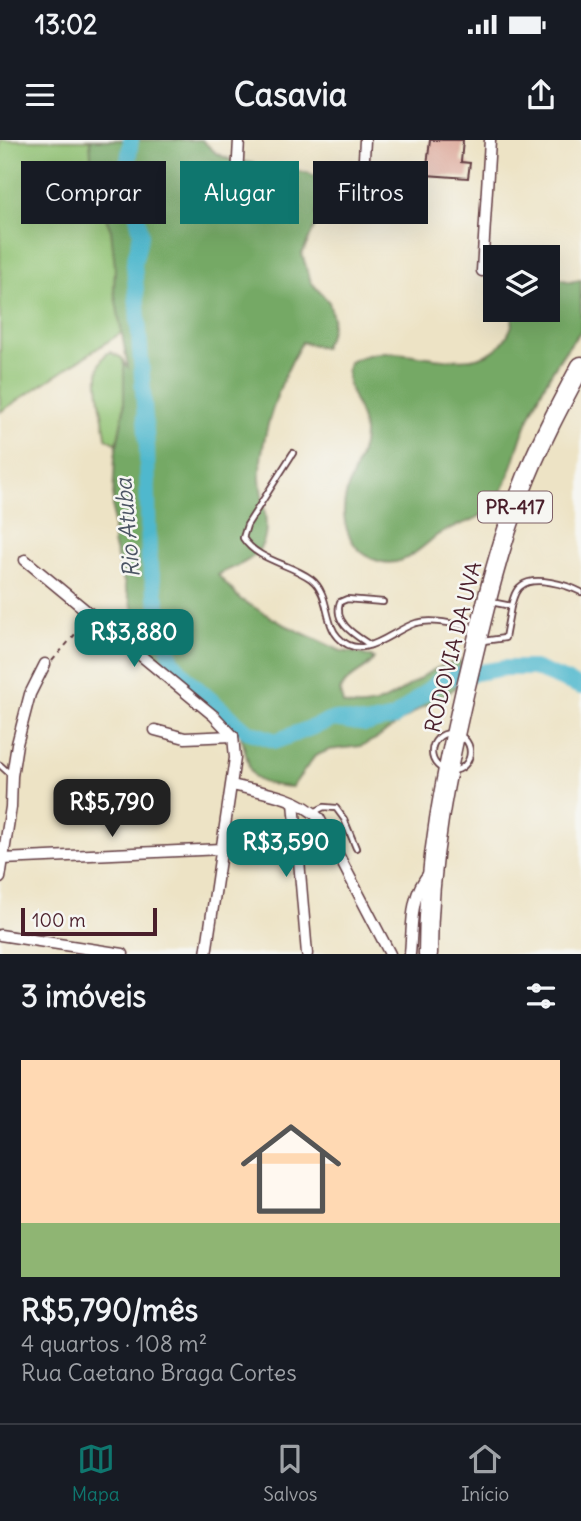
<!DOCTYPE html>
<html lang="pt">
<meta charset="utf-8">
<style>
:root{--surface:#171b24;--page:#20242c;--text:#f1f3f6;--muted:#9ea1a6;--line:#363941;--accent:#0f766e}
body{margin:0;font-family:Delius,sans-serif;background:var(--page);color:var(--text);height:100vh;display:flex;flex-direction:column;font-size:26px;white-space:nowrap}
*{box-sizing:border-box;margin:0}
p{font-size:23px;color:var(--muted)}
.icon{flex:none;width:38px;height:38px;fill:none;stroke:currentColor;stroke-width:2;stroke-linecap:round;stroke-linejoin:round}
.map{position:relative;height:814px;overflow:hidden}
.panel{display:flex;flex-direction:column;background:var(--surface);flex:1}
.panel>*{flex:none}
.top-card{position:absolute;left:21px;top:21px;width:539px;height:63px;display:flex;gap:14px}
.fabs{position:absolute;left:483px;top:105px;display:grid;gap:14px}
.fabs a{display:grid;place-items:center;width:77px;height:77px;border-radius:0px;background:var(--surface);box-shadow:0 7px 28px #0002;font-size:35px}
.scale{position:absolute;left:21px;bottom:18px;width:136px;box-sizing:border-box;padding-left:7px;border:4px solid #4a1f2b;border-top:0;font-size:19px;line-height:24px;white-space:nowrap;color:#4a1f2b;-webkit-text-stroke:5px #f6f6f2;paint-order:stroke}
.price{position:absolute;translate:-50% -60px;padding:0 16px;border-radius:14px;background:var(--accent);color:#fff;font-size:23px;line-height:46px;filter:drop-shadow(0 2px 4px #0008)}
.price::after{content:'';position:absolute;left:50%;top:42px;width:21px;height:16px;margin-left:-10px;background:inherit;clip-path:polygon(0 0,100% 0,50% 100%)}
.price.on{background:#222;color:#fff}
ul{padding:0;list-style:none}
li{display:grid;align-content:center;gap:14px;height:371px;padding:0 21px}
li+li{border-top:2px solid var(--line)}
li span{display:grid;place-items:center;height:217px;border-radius:0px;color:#555}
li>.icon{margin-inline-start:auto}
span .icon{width:126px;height:126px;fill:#fffc;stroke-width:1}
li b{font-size:30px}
h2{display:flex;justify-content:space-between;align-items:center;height:84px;padding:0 21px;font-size:30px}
.pill{padding:0 24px;border-radius:0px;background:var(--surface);box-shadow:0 7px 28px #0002;font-size:24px;line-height:63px}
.pill.on{background:var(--accent);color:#fff}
.status{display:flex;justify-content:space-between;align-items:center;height:49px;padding:0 35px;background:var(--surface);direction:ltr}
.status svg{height:19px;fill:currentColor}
header{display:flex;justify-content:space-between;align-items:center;height:91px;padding:0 21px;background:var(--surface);font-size:32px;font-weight:700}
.menu{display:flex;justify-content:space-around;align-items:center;height:98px;border-top:2px solid var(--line);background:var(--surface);font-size:19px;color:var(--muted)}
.menu a{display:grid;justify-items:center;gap:4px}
.menu .on{color:var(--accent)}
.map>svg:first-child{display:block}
</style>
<div class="status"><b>13:02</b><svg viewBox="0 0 49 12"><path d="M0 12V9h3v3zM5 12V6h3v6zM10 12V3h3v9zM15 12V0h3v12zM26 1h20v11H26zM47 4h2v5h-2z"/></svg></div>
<header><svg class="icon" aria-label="menu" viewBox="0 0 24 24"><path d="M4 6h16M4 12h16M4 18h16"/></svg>Casavia<svg class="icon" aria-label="share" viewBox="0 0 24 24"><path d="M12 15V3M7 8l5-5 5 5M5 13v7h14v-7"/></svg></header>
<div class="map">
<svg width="581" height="814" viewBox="0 0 581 814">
<rect width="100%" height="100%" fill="#f6f6f2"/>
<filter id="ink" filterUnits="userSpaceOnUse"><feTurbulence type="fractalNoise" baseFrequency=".0143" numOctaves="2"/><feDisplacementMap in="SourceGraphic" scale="14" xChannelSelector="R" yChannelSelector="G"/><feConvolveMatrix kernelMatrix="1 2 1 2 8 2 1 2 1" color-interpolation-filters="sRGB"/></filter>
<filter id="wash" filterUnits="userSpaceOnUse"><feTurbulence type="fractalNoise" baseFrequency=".00686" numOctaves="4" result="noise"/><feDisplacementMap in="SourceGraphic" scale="28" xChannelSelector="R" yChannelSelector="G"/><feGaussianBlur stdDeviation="1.57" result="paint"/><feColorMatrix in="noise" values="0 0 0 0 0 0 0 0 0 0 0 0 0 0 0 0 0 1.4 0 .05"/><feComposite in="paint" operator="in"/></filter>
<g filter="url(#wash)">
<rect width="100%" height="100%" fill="#ede3c5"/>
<g fill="#91c373" stroke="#6e714f" stroke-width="2">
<path d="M0,0H111L130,187L0,272Z"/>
<path d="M110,212L122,218L124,223V269L117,304L106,298C105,277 86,223 110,212Z"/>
</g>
<g fill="#74a965" stroke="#5f6448" stroke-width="2">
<path d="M90,0H202L217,14L231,20L309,33L320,40L327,55L323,66L316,73L318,80L302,114L311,142L329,162L333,178L330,194L323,208L302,202C281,238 263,288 260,330C258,356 275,388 259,410C248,425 230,427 218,435L240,459L283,484L341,511L358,513L374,518C367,532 351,532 340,550L343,564C377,574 402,549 428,533C438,527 448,524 459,520L461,523L455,548L450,552L422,567L376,599L361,606L329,610L315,616L292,647C241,644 254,632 240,594L157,524L144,499L126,449L113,403V358L115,316L124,269V223L128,227L114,150L115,126L111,90L93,47Z"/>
<path d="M548,135L570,142L581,140V191C555,221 537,256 523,293C514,317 508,352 488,370C473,384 452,384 436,396C416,412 399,432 371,418C354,410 346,394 344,375C342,345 364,322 364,293C363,267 341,247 349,222C364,215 375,212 391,213C428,213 485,237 508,194C513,185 515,179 508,170H548Z"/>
</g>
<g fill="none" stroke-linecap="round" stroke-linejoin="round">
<path stroke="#4fb8cd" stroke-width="16" d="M131,0L127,28L141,94L134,123L147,307L149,420L160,477L172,521L189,541L247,591L276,601L334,579L366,584L394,578L440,540L456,536L505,528H534L581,547"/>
</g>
<g id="blocks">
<path fill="#d99f8f" d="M430,0H463L461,22L470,23L468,38L426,35Z"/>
</g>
</g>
<g filter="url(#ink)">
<use href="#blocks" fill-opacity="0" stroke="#623c42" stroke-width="2"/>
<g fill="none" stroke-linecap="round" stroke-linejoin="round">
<defs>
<g id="lane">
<path d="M293,313L247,385L243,398C258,421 289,423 311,439C330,454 324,482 338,497C362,524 392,490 416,483C434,478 457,485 475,488"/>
<path d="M511,466C513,459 515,450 521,446C534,435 567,445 581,452"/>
<path d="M483,501L505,498L511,466L491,462"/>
<path d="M370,505C355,495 333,483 340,462L347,459L383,462"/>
<circle cx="451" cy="612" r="19"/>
<path d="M0,625L10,634"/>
<path d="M314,672L324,667L336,668L344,679L356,708"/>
</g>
<g id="street">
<path d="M237,36L239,0"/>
<path d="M361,73L365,0"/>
<path d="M482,131L490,0"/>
<path d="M25,420L214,576L233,596L235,618L206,814"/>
<path d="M155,590L185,598L233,596"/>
<path d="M232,645C261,652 297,656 319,678L390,814"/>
<path d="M294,662L307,814"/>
<path d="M3,719L222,709"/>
<path d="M0,738L11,667L12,636L17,604L30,554L45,524"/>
<path d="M0,795L123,814"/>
<path d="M410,814C413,784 409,757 430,732"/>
</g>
<path id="highway" d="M428,814C428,719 445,637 466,546C482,480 496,414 521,351C537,308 559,267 581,226"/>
</defs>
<use href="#lane" stroke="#623c42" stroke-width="8"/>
<use href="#street" stroke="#623c42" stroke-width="13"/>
<use href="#highway" stroke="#623c42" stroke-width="21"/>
<path stroke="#623c42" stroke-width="2" stroke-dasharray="5 5" stroke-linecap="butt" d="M52,521L77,492L91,485"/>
<use href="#lane" stroke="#fff" stroke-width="4.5"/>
<use href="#street" stroke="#fff" stroke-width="10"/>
<use href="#highway" stroke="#fff" stroke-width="18"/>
</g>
</g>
<g text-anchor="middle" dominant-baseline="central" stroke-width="5" stroke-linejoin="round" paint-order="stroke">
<rect fill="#f6f6f2" stroke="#7e6067" stroke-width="2" x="478" y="351.5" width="74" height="31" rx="5"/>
<g font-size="19" font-weight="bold" fill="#4a1f2b">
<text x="515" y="367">PR-417</text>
</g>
<g font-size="21" fill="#4a1f2b" stroke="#f6f6f2">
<text transform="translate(453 507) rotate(-76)">RODOVIA DA UVA</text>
</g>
<g font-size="23" font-style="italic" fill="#4c5564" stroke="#f6f6f2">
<text transform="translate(127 388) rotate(-95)">Rio Atuba</text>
</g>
</g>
</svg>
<div class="fabs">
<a><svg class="icon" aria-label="layers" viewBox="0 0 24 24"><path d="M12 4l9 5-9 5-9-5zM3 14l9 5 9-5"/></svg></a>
</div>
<div class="scale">100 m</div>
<b class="price" style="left:134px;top:529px">R$3,880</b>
<b class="price on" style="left:112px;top:699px">R$5,790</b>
<b class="price" style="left:286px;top:739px">R$3,590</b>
<div class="top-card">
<a class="pill">Comprar</a>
<a class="pill on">Alugar</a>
<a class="pill">Filtros</a>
</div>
</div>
<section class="panel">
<h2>3 imóveis<svg class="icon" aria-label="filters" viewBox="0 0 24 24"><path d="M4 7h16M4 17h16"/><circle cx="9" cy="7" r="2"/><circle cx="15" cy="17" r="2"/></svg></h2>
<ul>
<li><span style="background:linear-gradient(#ffd9b3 75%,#8fb573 0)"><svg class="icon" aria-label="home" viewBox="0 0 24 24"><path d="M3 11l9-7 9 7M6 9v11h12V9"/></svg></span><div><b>R$5,790/mês</b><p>4 quartos · 108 m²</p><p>Rua Caetano Braga Cortes</p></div></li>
</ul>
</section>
<nav class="menu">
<a class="on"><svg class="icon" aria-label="map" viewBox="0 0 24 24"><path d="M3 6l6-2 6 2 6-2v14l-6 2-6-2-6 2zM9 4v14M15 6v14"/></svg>Mapa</a>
<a><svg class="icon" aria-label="saved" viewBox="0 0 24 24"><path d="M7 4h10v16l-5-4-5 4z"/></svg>Salvos</a>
<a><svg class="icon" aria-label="home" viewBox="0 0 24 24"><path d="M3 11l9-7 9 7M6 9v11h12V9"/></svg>Início</a>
</nav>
